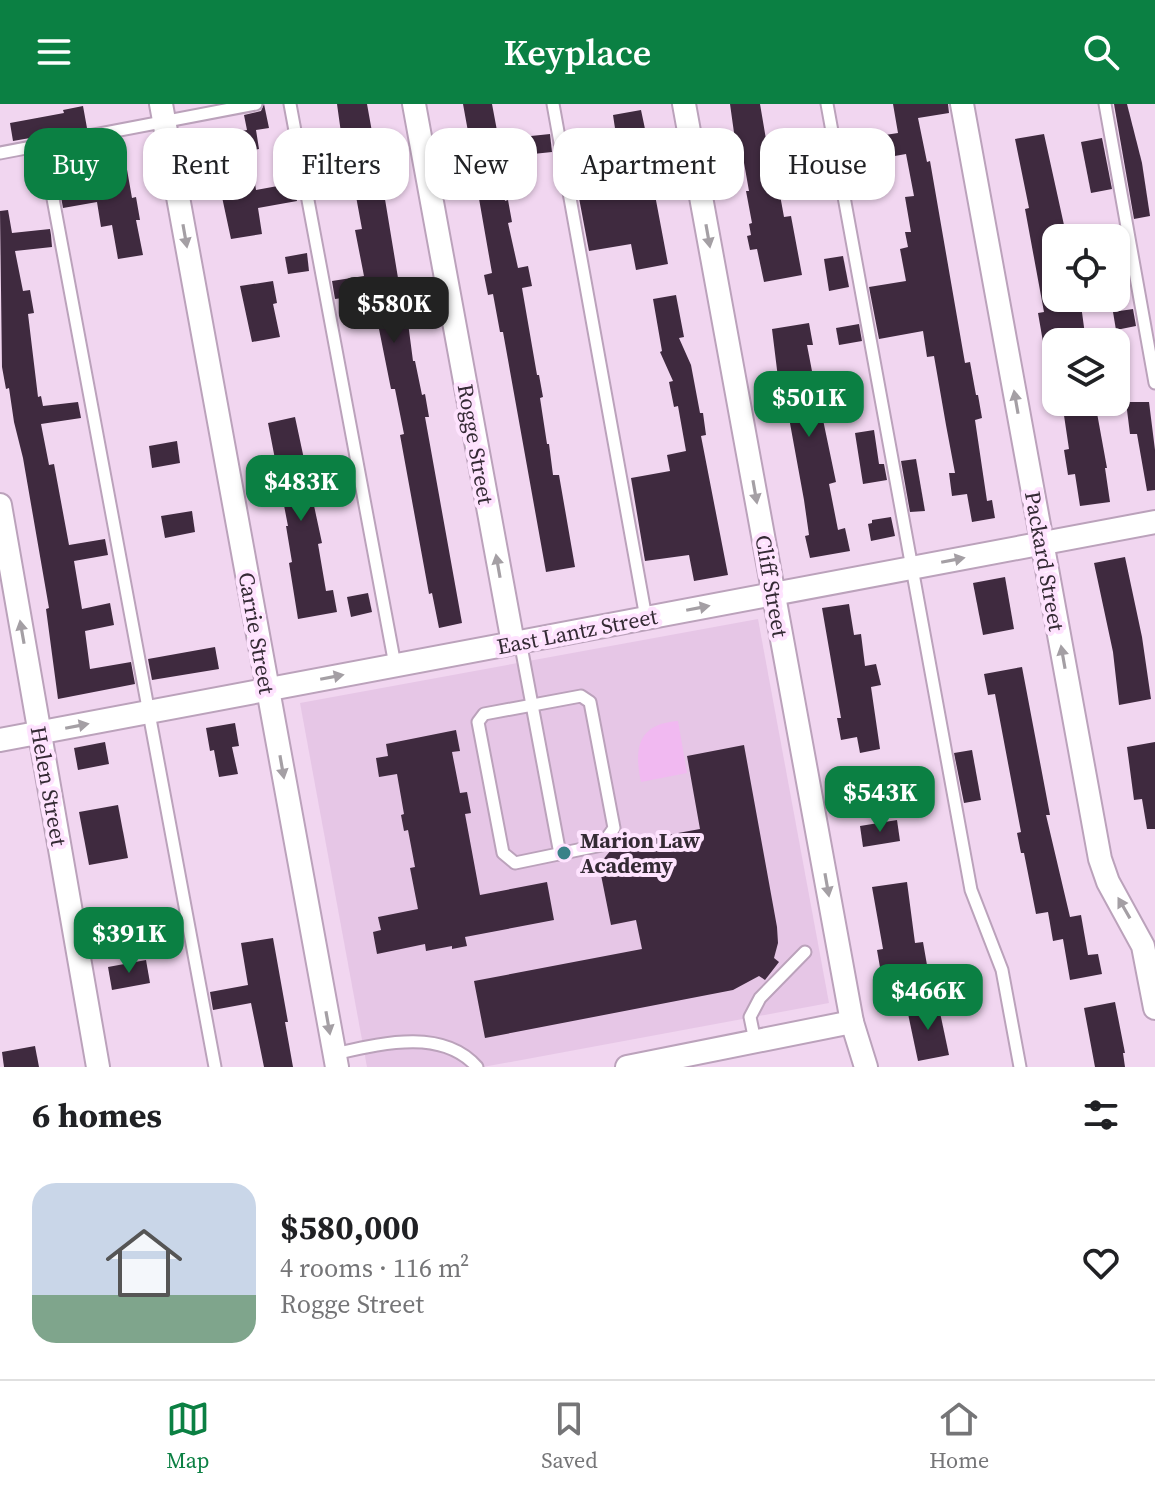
<!DOCTYPE html>
<meta charset="utf-8">
<style>
:root{--surface:#fff;--page:#f6f6f6;--text:#202124;--muted:#757577;--line:#e0e0e0;--accent:#0b8043}
body{margin:0;font-family:"Source Serif 4",serif;background:var(--page);color:var(--text);height:100vh;display:flex;flex-direction:column;font-size:30px;white-space:nowrap}
*{box-sizing:border-box;margin:0}
p{font-size:26px;color:var(--muted)}
.icon{flex:none;width:44px;height:44px;fill:none;stroke:currentColor;stroke-width:2;stroke-linecap:round;stroke-linejoin:round}
.map{position:relative;height:963px;overflow:hidden}
.sheet{display:flex;flex-direction:column;background:var(--surface);flex:1}
.sheet>*{flex:none}
.hud{position:absolute;left:24px;top:24px;width:1108px;height:72px;display:flex;gap:16px}
.buttons{position:absolute;left:1042px;top:120px;display:grid;gap:16px}
.buttons a{display:grid;place-items:center;width:88px;height:88px;border-radius:16px;background:var(--surface);box-shadow:0 2px 6px #0004;font-size:40px}
.price{position:absolute;translate:-50% -68px;padding:0 18px;border-radius:16px;background:var(--accent);color:#fff;font-size:26px;line-height:52px;filter:drop-shadow(0 2px 4px #0008)}
.price::after{content:'';position:absolute;left:50%;top:48px;width:24px;height:18px;margin-left:-12px;background:inherit;clip-path:polygon(0 0,100% 0,50% 100%)}
.price.on{background:#222;color:#fff}
ul{padding:0;list-style:none}
li{display:flex;align-items:center;gap:24px;height:200px;padding:0 32px}
li span{display:grid;place-items:center;flex:none;width:224px;height:160px;border-radius:24px;color:#555}
li>.icon{margin-inline-start:auto}
span .icon{width:96px;height:96px;fill:#fffc;stroke-width:1}
li b{font-size:34px}
h2{display:flex;justify-content:space-between;align-items:center;height:96px;padding:0 32px;font-size:34px}
.pill{padding:0 28px;border-radius:24px;background:var(--surface);box-shadow:0 2px 6px #0004;font-size:28px;line-height:72px}
.pill.on{background:var(--accent);color:#fff}
header{display:flex;justify-content:space-between;align-items:center;height:104px;padding:0 32px;background:var(--accent);color:#fff;font-size:36px;font-weight:600}
.dock{display:flex;justify-content:space-around;align-items:center;height:112px;border-top:2px solid var(--line);background:var(--surface);font-size:22px;color:var(--muted)}
.dock a{display:grid;justify-items:center;gap:4px}
.dock .on{color:var(--accent)}
.map>svg:first-child{display:block}
</style>
<header><svg class="icon" aria-label="menu" viewBox="0 0 24 24"><path d="M4 6h16M4 12h16M4 18h16"/></svg>Keyplace<svg class="icon" aria-label="search" viewBox="0 0 24 24"><circle cx="10" cy="10" r="6"/><path d="M15 15l6 6"/></svg></header>
<div class="map">
<svg width="1155" height="963" viewBox="0 0 1155 963">
<rect width="100%" height="100%" fill="#f1d6f0"/>
<path fill="#e6c6e6" d="M758,515L829,899L483,963H367L300,599Z"/>
<path fill="#f1b9f1" d="M678,617L687,669L641,678C634,645 637,620 678,617Z"/>
<g fill="#3f2a3f">
<path d="M264,0L269,24L256,26L259,45L250,47L256,86L294,79L297,97L258,104L262,130L231,135L219,79L225,78L216,32L247,26L244,11L261,7Z"/>
<path d="M337,0H367L376,50L380,49L384,71H381L400,186H402L407,211L413,257H415L422,291L425,290L429,313H425L462,519L439,524L432,489L429,490L400,331L404,330L395,285H391L375,205L367,206L364,191L335,195L332,177L364,172L355,126L362,125L353,76L347,77L342,51L309,57L307,43L342,36Z"/>
<path d="M463,0H492L501,48H497L505,97L508,96L512,118L508,119L518,164L528,162L532,182L522,184L537,271H539L543,293L540,294L547,340H549L553,371H559L575,463L546,468L503,228H500L493,190L488,191L484,171L492,169L478,89L474,90L466,53L463,34L469,33Z"/>
<path d="M730,0H760L768,47L778,45L782,68L776,69L784,113L791,112L802,171L764,178L757,145L750,146L747,132L751,131L749,120L752,119L746,87H749L741,42L736,43Z"/>
<path d="M893,0H948L949,9L918,14L927,58L930,57L965,259L970,258L976,291H978L982,314L975,316L987,397L992,396L995,414L972,418L967,390L952,392L949,369H955L946,321L934,252L927,253L923,227L879,235L869,183L906,177L900,145L908,143L905,128H911L905,93L914,92L906,50L889,53L885,31L898,29Z"/>
<path d="M1114,0H1127L1142,59L1150,112L1134,115Z"/>
<path d="M83,2L87,24L13,37L10,19L64,9L63,6Z"/>
<path d="M641,6L648,39L653,38L657,60H655L660,90L655,91L668,160L636,166L631,140L589,147L579,94L610,89L602,47L618,44L613,11Z"/>
<path d="M550,30L552,48L533,50L531,32Z"/>
<path d="M1044,30L1064,121L1056,123V194H1067L1069,203L1081,201L1086,238H1043L1038,209L1044,208L1025,105L1029,104L1015,35Z"/>
<path d="M1102,34L1112,85L1091,89L1081,38Z"/>
<path d="M122,37L132,94L136,93L140,116H136L143,151L118,155L112,121L101,123L97,98L63,104L53,48Z"/>
<path d="M588,41L592,59L573,62L570,44Z"/>
<path d="M823,49L827,68L810,70L807,52Z"/>
<path d="M864,63L867,85L852,87L848,65Z"/>
<path d="M8,106L12,129L50,125L51,131L52,143L15,147L23,187L30,186L34,209L28,210L38,293L41,292L43,302L78,298L81,314L41,320L49,361L54,360L69,441L105,435L108,451L74,457L82,505L110,499L114,521L85,527L90,565L131,558L135,580L58,595L46,505L49,504L23,354L14,318L9,284L6,285L2,263L0,107Z"/>
<path d="M307,149L309,167L288,170L285,153Z"/>
<path d="M843,152L849,183L829,187L824,155Z"/>
<path d="M273,177L277,199L273,200L280,233L252,238L240,182Z"/>
<path d="M676,191L684,233L679,234L691,261L700,309H703L706,331L701,332L728,471L694,477L689,451L645,457L631,374L670,367L667,351L686,347L678,302L674,303L669,278L673,277L660,248L662,247L653,195Z"/>
<path d="M1133,205L1136,222L1116,226L1113,208Z"/>
<path d="M809,219L813,241H807L816,288L820,287L825,310L822,311L836,378L829,380L838,426L845,424L850,447L810,454L805,432L809,431L804,396L783,281L779,282L772,225Z"/>
<path d="M859,220L862,237L839,241L836,224Z"/>
<path d="M1062,298H1095L1107,364H1105L1110,398L1080,402L1075,370L1068,371L1064,346L1069,345Z"/>
<path d="M1126,298H1149L1155,346V386L1147,387L1137,330H1130Z"/>
<path d="M295,313L322,439L318,440L326,487L333,486L337,508L298,515L289,459L292,458L286,422H288L268,319Z"/>
<path d="M874,326L879,360H884L887,376L863,380L855,329Z"/>
<path d="M177,337L180,359L152,364L149,342Z"/>
<path d="M916,355L925,407L910,408L901,357Z"/>
<path d="M192,407L195,428L165,434L161,412Z"/>
<path d="M891,413L895,432L871,437L868,420L872,419V416Z"/>
<path d="M1125,453L1142,533L1151,595L1119,601L1113,548L1094,459Z"/>
<path d="M1005,473L1014,525L983,531L973,479Z"/>
<path d="M368,489L372,508L351,513L347,493Z"/>
<path d="M849,500L854,531L861,530L865,562L876,560L881,581L871,583L880,645L860,649L857,633L841,636L837,614H841L822,504Z"/>
<path d="M215,543L219,565L152,576L148,555Z"/>
<path d="M1022,563L1050,711H1046L1070,813L1081,811L1088,851L1098,850L1102,870L1070,876L1063,835L1053,837L1048,808L1036,810L1024,749H1021L1017,729L1021,728L995,590L988,591L984,570Z"/>
<path d="M235,619L239,642L232,643L238,670L219,673L214,646L210,647L206,624Z"/>
<path d="M456,626L460,647L452,648L460,689L467,688L471,709L465,710L480,791L547,778L554,816L465,833L467,842L452,845V842L426,847L425,840L377,850L373,828L381,826L378,813L418,805L410,764L415,763L408,726L404,727L401,711L404,710L397,670L379,673L376,654L388,652L386,640Z"/>
<path d="M105,638L109,660L78,666L74,644Z"/>
<path d="M1155,638V725H1147L1142,695L1134,696L1127,643Z"/>
<path d="M744,641L777,823L778,839L774,854L779,858L765,876L759,872L733,886L485,934L474,877L642,845L636,816L611,821L601,771L602,757L611,746L623,739L700,725L687,652Z"/>
<path d="M972,646L981,696L964,699L954,649Z"/>
<path d="M118,701L128,754L89,761L79,708Z"/>
<path d="M897,716L900,737L863,743L860,722Z"/>
<path d="M907,778L915,839L923,838L927,861L881,869L877,846L883,845L872,783Z"/>
<path d="M273,834L288,918H285L293,963H264L251,899L213,906L210,888L248,881L241,839Z"/>
<path d="M146,856L150,879L112,886L108,863Z"/>
<path d="M1115,898L1125,949H1123L1125,963H1095L1084,904Z"/>
<path d="M938,899L949,951L918,957L907,905Z"/>
<path d="M35,942L39,963H4L2,948Z"/>
</g>
<g fill="none" stroke-linecap="round" stroke-linejoin="round">
<defs>
<g id="service">
<path d="M290,0L395,561"/>
<path d="M553,0L646,514"/>
<path d="M827,0L971,786L1002,866L1020,963"/>
<path d="M1105,0L1155,279"/>
<path d="M43,41L215,963"/>
<path d="M0,49L256,0"/>
<path d="M520,537L560,750"/>
<path d="M581,592L590,598L614,724L602,741L515,759L503,749L478,618L484,610Z"/>
<path d="M755,937L750,913L760,894L805,848"/>
<path d="M334,950C379,940 442,923 477,963"/>
</g>
<g id="minor">
<path d="M161,0L337,963"/>
<path d="M414,0L513,539"/>
<path d="M684,0L852,918L866,963"/>
<path d="M962,0L1100,755L1108,778L1143,842L1155,904"/>
<path d="M0,401L98,963"/>
<path d="M0,636L1155,418"/>
<path d="M627,963L852,918"/>
</g>
</defs>
<use href="#service" stroke="#bba2bb" stroke-width="15"/>
<use href="#minor" stroke="#bba2bb" stroke-width="26"/>
<use href="#service" stroke="#fff" stroke-width="11"/>
<use href="#minor" stroke="#fff" stroke-width="22"/>
</g>
<defs><path id="oneway-solid" d="M-6-.8H1V-3.2L6.5 0L1 3.2V.8H-6Z" transform="scale(2)"/></defs>
<g fill="#a49fa4">
<use href="#oneway-solid" transform="translate(185 132) rotate(80)"/>
<use href="#oneway-solid" transform="translate(708 132) rotate(80)"/>
<use href="#oneway-solid" transform="translate(1016 298) rotate(-100)"/>
<use href="#oneway-solid" transform="translate(755 388) rotate(80)"/>
<use href="#oneway-solid" transform="translate(953 456) rotate(-11)"/>
<use href="#oneway-solid" transform="translate(498 462) rotate(-100)"/>
<use href="#oneway-solid" transform="translate(698 504) rotate(-11)"/>
<use href="#oneway-solid" transform="translate(22 528) rotate(-100)"/>
<use href="#oneway-solid" transform="translate(1063 553) rotate(-100)"/>
<use href="#oneway-solid" transform="translate(332 573) rotate(-11)"/>
<use href="#oneway-solid" transform="translate(77 622) rotate(-11)"/>
<use href="#oneway-solid" transform="translate(282 663) rotate(80)"/>
<use href="#oneway-solid" transform="translate(827 781) rotate(80)"/>
<use href="#oneway-solid" transform="translate(1124 804) rotate(-120)"/>
<use href="#oneway-solid" transform="translate(328 919) rotate(80)"/>
</g>
<circle fill="#3a8288" stroke="#fee3fe" stroke-width="3" cx="564" cy="749" r="8"/>
<g text-anchor="middle" dominant-baseline="central" stroke-width="8" stroke-linejoin="round" paint-order="stroke">
<g font-size="22" fill="#342a34" stroke="#fee3fe">
<text transform="translate(476 340) rotate(80)">Rogge Street</text>
<text transform="translate(1045 457) rotate(80)">Packard Street</text>
<text transform="translate(772 482) rotate(80)">Cliff Street</text>
<text transform="translate(577 527) rotate(-11)">East Lantz Street</text>
<text transform="translate(257 529) rotate(80)">Carrie Street</text>
<text transform="translate(49 682) rotate(80)">Helen Street</text>
</g>
<g font-size="22" font-weight="bold" fill="#342a34" stroke="#fee3fe" text-anchor="start">
<text x="580" y="736">Marion Law<tspan x="580" dy="25">Academy</tspan></text>
</g>
</g>
</svg>
<div class="buttons">
<a><svg class="icon" aria-label="locate" viewBox="0 0 24 24"><circle cx="12" cy="12" r="6"/><path d="M12 2v4M12 18v4M2 12h4M18 12h4"/></svg></a>
<a><svg class="icon" aria-label="layers" viewBox="0 0 24 24"><path d="M12 4l9 5-9 5-9-5zM3 14l9 5 9-5"/></svg></a>
</div>
<b class="price on" style="left:394px;top:241px">$580K</b>
<b class="price" style="left:809px;top:335px">$501K</b>
<b class="price" style="left:301px;top:419px">$483K</b>
<b class="price" style="left:880px;top:730px">$543K</b>
<b class="price" style="left:129px;top:871px">$391K</b>
<b class="price" style="left:928px;top:928px">$466K</b>
<div class="hud">
<a class="pill on">Buy</a>
<a class="pill">Rent</a>
<a class="pill">Filters</a>
<a class="pill">New</a>
<a class="pill">Apartment</a>
<a class="pill">House</a>
</div>
</div>
<section class="sheet">
<h2>6 homes<svg class="icon" aria-label="filters" viewBox="0 0 24 24"><path d="M4 7h16M4 17h16"/><circle cx="9" cy="7" r="2"/><circle cx="15" cy="17" r="2"/></svg></h2>
<ul>
<li><span style="background:linear-gradient(#c9d6e8 70%,#7fa58c 0)"><svg class="icon" aria-label="home" viewBox="0 0 24 24"><path d="M3 11l9-7 9 7M6 9v11h12V9"/></svg></span><div><b>$580,000</b><p>4 rooms · 116 m²</p><p>Rogge Street</p></div><svg class="icon" aria-label="heart" viewBox="0 0 24 24"><path d="M12 20l-8-8c-3-5 5-10 8-4 3-6 11-1 8 4z"/></svg></li>
</ul>
</section>
<nav class="dock">
<a class="on"><svg class="icon" aria-label="map" viewBox="0 0 24 24"><path d="M3 6l6-2 6 2 6-2v14l-6 2-6-2-6 2zM9 4v14M15 6v14"/></svg>Map</a>
<a><svg class="icon" aria-label="saved" viewBox="0 0 24 24"><path d="M7 4h10v16l-5-4-5 4z"/></svg>Saved</a>
<a><svg class="icon" aria-label="home" viewBox="0 0 24 24"><path d="M3 11l9-7 9 7M6 9v11h12V9"/></svg>Home</a>
</nav>
